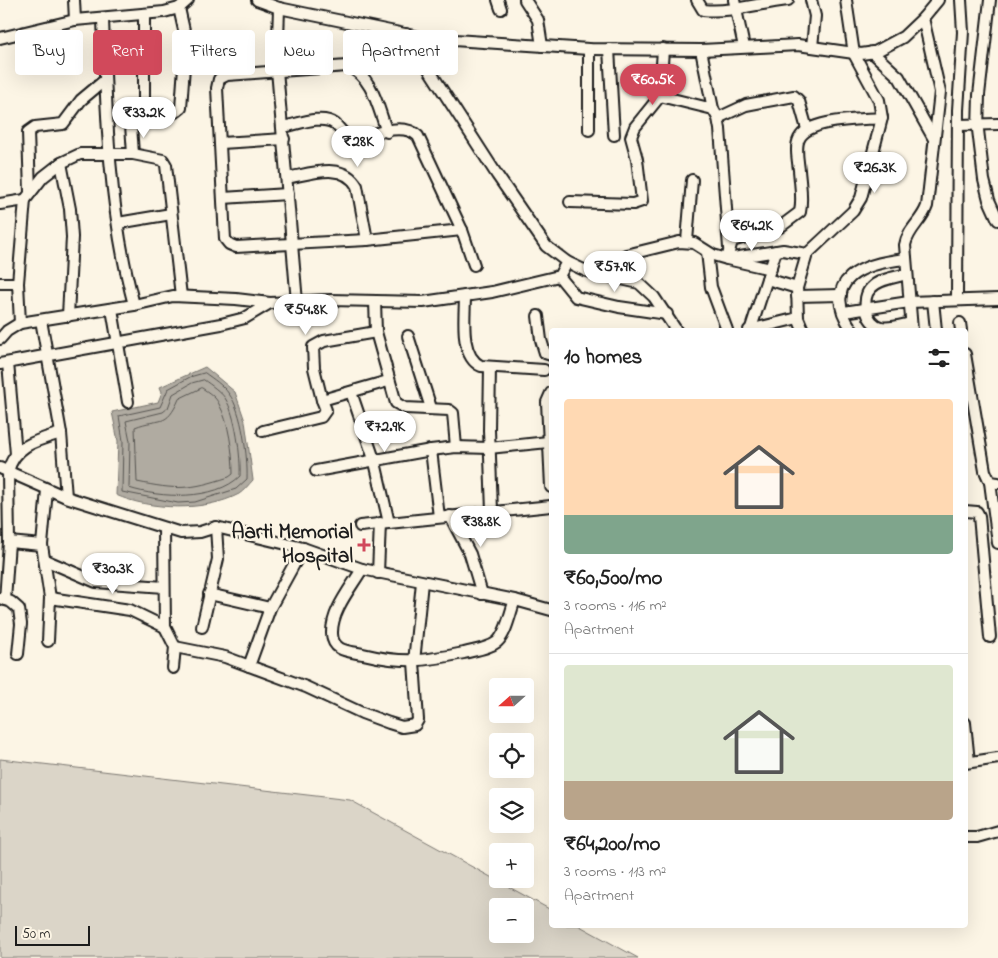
<!DOCTYPE html>
<meta charset="utf-8">
<style>
:root{--surface:#fff;--page:#f6f6f6;--text:#222;--muted:#767676;--line:#e0e0e0;--accent:#d1495b}
body{margin:0;font-family:"Indie Flower",sans-serif;background:var(--page);color:var(--text);height:100vh;display:flex;flex-direction:column;font-size:19px;white-space:nowrap}
*{box-sizing:border-box;margin:0}
p{font-size:16px;color:var(--muted)}
.icon{flex:none;width:28px;height:28px;fill:none;stroke:currentColor;stroke-width:2;stroke-linecap:round;stroke-linejoin:round}
.map{position:relative;flex:1;overflow:hidden}
.panel{position:absolute;left:549px;top:328px;width:419px;height:600px;display:flex;flex-direction:column;background:var(--surface);border-radius:5px;box-shadow:0 5px 20px #0002}
.panel>*{flex:none}
.guide{position:absolute;left:15px;top:30px;width:459px;height:45px;display:flex;gap:10px}
.needle{width:32px;rotate:249deg}
.controls{position:absolute;left:489px;top:678px;display:grid;gap:10px}
.controls a{display:grid;place-items:center;width:45px;height:45px;border-radius:5px;background:var(--surface);box-shadow:0 5px 20px #0002;font-size:25px}
.scale{position:absolute;left:15px;bottom:12px;width:75px;box-sizing:border-box;padding-left:5px;border:2px solid #1c1c1c;border-top:0;font-size:14px;line-height:18px;white-space:nowrap;color:#1c1c1c;-webkit-text-stroke:4px #fcf5e5;paint-order:stroke}
.price{position:absolute;translate:-50% -42px;padding:0 11px;border-radius:18px;background:#fff;color:#222;font-size:16px;line-height:32px;filter:drop-shadow(0 1px 2px #0008)}
.price::after{content:'';position:absolute;left:50%;top:30px;width:15px;height:11px;margin-left:-8px;background:inherit;clip-path:polygon(0 0,100% 0,50% 100%)}
.price.selected{background:var(--accent);color:#fff}
ul{padding:0;list-style:none}
li{display:grid;align-content:center;gap:10px;height:265px;padding:0 15px}
li+li{border-top:1px solid var(--line)}
li span{display:grid;place-items:center;height:155px;border-radius:5px;color:#555}
li>.icon{margin-inline-start:auto}
span .icon{width:90px;height:90px;fill:#fffc;stroke-width:1}
li b{font-size:21px}
h2{display:flex;justify-content:space-between;align-items:center;height:60px;padding:0 15px;font-size:21px}
.tag{padding:0 18px;border-radius:5px;background:var(--surface);box-shadow:0 5px 20px #0002;font-size:18px;line-height:45px}
.tag.selected{background:var(--accent);color:#fff}
.map>svg:first-child{display:block}
</style>
<div class="map">
<svg width="998" height="958" viewBox="0 0 998 958">
<rect width="100%" height="100%" fill="#fcf5e5"/>
<filter id="ink" filterUnits="userSpaceOnUse"><feTurbulence type="fractalNoise" baseFrequency=".02" numOctaves="2"/><feDisplacementMap in="SourceGraphic" scale="10" xChannelSelector="R" yChannelSelector="G"/><feConvolveMatrix kernelMatrix="1 2 1 2 8 2 1 2 1" color-interpolation-filters="sRGB"/></filter>
<g filter="url(#ink)">
<path fill="#dbd5c8" stroke="#7c7872" fill-rule="evenodd" d="M0,759L350,800L551,910V925H578L638,958H0ZM498,906H525V934H498Z"/>
<path fill="#b0aba1" stroke="#75726c" d="M205,367L235,392L245,421L253,480C249,484 244,491 239,494C205,512 150,510 116,495L118,441L112,412L158,402L162,392L160,387Z"/>
<g fill="none" stroke-linecap="round" stroke-linejoin="round">
<g stroke="#575551" stroke-width="1">
<path d="M205,373C213,379 223,385 229,394C242,410 248,458 247,479L236,489L195,502L178,503L122,492L123,441L119,416L160,407L168,389L190,377Z"/>
<path d="M204,380C211,385 220,391 225,398C236,415 241,457 240,476C215,501 160,498 129,488L130,441L126,421L163,412L168,408L173,394L192,383Z"/>
<path d="M202,388C208,392 216,397 219,404C229,422 233,453 233,474L229,477C189,490 177,490 137,482L135,427C160,417 166,429 179,399Z"/>
</g>
<defs>
<g id="minor">
<path d="M74,0L75,20"/>
<path d="M257,0L279,8L424,38L589,49L701,50L798,45L861,54L875,52L903,37L923,18L938,0"/>
<path d="M498,0L501,9"/>
<path d="M525,0L538,20L542,46"/>
<path d="M697,0L703,10C732,13 759,3 788,0"/>
<path d="M734,0L744,47"/>
<path d="M811,0L815,16L812,47"/>
<path d="M990,0L979,95L978,130L984,180L989,200L998,220"/>
<path d="M279,8L277,70L297,302"/>
<path d="M144,14V108C153,115 172,117 181,108L186,39L179,8"/>
<path d="M103,18C106,115 109,211 134,305"/>
<path d="M406,34L497,175L546,246L567,262L586,271L639,283L654,297L676,330"/>
<path d="M0,38L75,20L164,12L179,8L188,0"/>
<path d="M589,49V130"/>
<path d="M609,49L614,135"/>
<path d="M663,49L660,96L713,109"/>
<path d="M701,50L713,109L718,118L720,129L729,248"/>
<path d="M872,52L899,77L934,139"/>
<path d="M718,118L746,105L794,96L799,101L807,129"/>
<path d="M131,125L133,154"/>
<path d="M958,125L998,124"/>
<path d="M283,127C298,124 322,114 335,124C342,130 344,137 353,140C371,135 403,121 418,136L462,230L474,265"/>
<path d="M387,132C378,108 373,76 347,66L227,75L219,79L217,88L225,239L229,244L236,247L367,240L462,230"/>
<path d="M221,143L284,139"/>
<path d="M61,163L70,209L72,237L68,316"/>
<path d="M287,178C310,174 343,161 357,186L367,240"/>
<path d="M30,192L28,132L35,127L63,124L81,100L105,80"/>
<path d="M223,198L288,194"/>
<path d="M570,202L633,204L642,201L637,159L631,137L635,127L660,96"/>
<path d="M0,204L25,200"/>
<path d="M118,223L171,214"/>
<path d="M687,241L692,180"/>
<path d="M707,252L711,287L727,330"/>
<path d="M771,269L727,259L732,241L780,227L800,212C803,198 800,184 799,170C798,161 795,147 799,139C809,118 862,120 882,118"/>
<path d="M907,274C896,277 879,279 871,288C861,298 865,323 881,327C890,329 902,325 911,323"/>
<path d="M600,275L626,255L679,242L694,243L713,255L727,259L783,250L807,254"/>
<path d="M559,276L576,297L619,307L667,314"/>
<path d="M767,279L797,288"/>
<path d="M0,283H18"/>
<path d="M465,296C465,316 459,356 481,366L544,370"/>
<path d="M797,296L841,295"/>
<path d="M957,299L958,110L963,32L961,0"/>
<path d="M375,301L376,332L396,403L405,408L449,410L453,413L456,447"/>
<path d="M933,301L936,330"/>
<path d="M112,309L128,402"/>
<path d="M844,312L909,302L998,299"/>
<path d="M538,316L541,340L545,353L551,355"/>
<path d="M41,320L61,433L66,497"/>
<path d="M20,323L18,283L25,200L43,177L61,163L80,154H133L163,160L166,165L181,296"/>
<path d="M960,323L961,330"/>
<path d="M751,328L776,251"/>
<path d="M749,330L798,318"/>
<path d="M803,330L798,318L797,288L807,254L853,211L861,198L882,118L879,100L854,54L846,0"/>
<path d="M852,330C818,279 864,263 906,259"/>
<path d="M912,330L905,245C908,229 922,221 927,206L940,92L923,18"/>
<path d="M408,336L431,408"/>
<path d="M0,339L7,331L20,323L134,305L173,296L236,299L270,303L330,300L423,302L492,292L559,276L567,262"/>
<path d="M965,354L985,471L990,482L998,483"/>
<path d="M8,363L16,454"/>
<path d="M0,364L221,324L245,318L270,303"/>
<path d="M490,367L489,430L492,511"/>
<path d="M351,392L375,462L389,523"/>
<path d="M551,393L547,402L551,487"/>
<path d="M322,400L314,368L313,347L324,341L376,332"/>
<path d="M263,431L321,417L326,410L322,400L388,381"/>
<path d="M431,450L439,517"/>
<path d="M0,468L66,497L181,533L200,532L216,527L303,548L362,569L515,600L551,610"/>
<path d="M316,471L431,450L456,447L489,448L548,442"/>
<path d="M990,482L998,543"/>
<path d="M47,490L42,545L50,598L48,641"/>
<path d="M965,511L977,512L979,516L990,637"/>
<path d="M450,516L470,554L482,594"/>
<path d="M360,526L551,506"/>
<path d="M164,528L165,627L175,647L173,668"/>
<path d="M9,542L42,545"/>
<path d="M45,560L96,582L164,587"/>
<path d="M362,569C351,588 331,611 332,634C333,652 349,651 363,654C404,664 424,661 464,653C475,650 488,649 497,642C507,633 510,612 515,600"/>
<path d="M378,573L380,523"/>
<path d="M209,594L270,608"/>
<path d="M0,598L11,602L19,609L21,624L18,654"/>
<path d="M50,598L130,610L165,627"/>
<path d="M5,600L9,542L8,472C14,445 38,440 61,433"/>
<path d="M202,627L218,559L216,527"/>
<path d="M175,647L225,657L306,687L362,713L389,723L402,727L415,725L418,720L414,662L422,582"/>
<path d="M249,666L270,608L303,548"/>
<path d="M965,723L969,762"/>
<path d="M965,763L998,758"/>
<path d="M965,837H977L998,831"/>
</g>
</defs>
<use href="#minor" stroke="#1c1c1c" stroke-width="14"/>
<use href="#minor" stroke="#fcf5e5" stroke-width="10"/>
</g>
</g>
<path fill="#d1495b" stroke="#fcf5e5" stroke-width="2" d="M361.5 537.5h5v5h5v5h-5v5h-5v-5h-5v-5h5z"/>
<g text-anchor="middle" dominant-baseline="central" stroke-width="5" stroke-linejoin="round" paint-order="stroke">
<g font-size="21" font-weight="bold" fill="#1c1c1c" stroke="#fcf5e5" text-anchor="end">
<text x="353" y="533">Aarti Memorial<tspan x="353" dy="24">Hospital</tspan></text>
</g>
</g>
</svg>
<div class="controls">
<a><svg class="needle" viewBox="-14 -14 28 28"><path d="M0-13l5 13h-10z" fill="#e53935"/><path d="M0 13l5-13h-10z" fill="#767676"/></svg></a>
<a><svg class="icon" aria-label="locate" viewBox="0 0 24 24"><circle cx="12" cy="12" r="6"/><path d="M12 2v4M12 18v4M2 12h4M18 12h4"/></svg></a>
<a><svg class="icon" aria-label="layers" viewBox="0 0 24 24"><path d="M12 4l9 5-9 5-9-5zM3 14l9 5 9-5"/></svg></a>
<a>+</a>
<a>−</a>
</div>
<div class="scale">50 m</div>
<b class="price selected" style="left:653px;top:106px">₹60.5K</b>
<b class="price" style="left:144px;top:139px">₹33.2K</b>
<b class="price" style="left:358px;top:168px">₹28K</b>
<b class="price" style="left:875px;top:194px">₹26.3K</b>
<b class="price" style="left:752px;top:252px">₹64.2K</b>
<b class="price" style="left:615px;top:293px">₹57.9K</b>
<b class="price" style="left:306px;top:336px">₹54.8K</b>
<b class="price" style="left:385px;top:453px">₹72.9K</b>
<b class="price" style="left:481px;top:548px">₹38.8K</b>
<b class="price" style="left:113px;top:595px">₹30.3K</b>
<div class="guide">
<a class="tag">Buy</a>
<a class="tag selected">Rent</a>
<a class="tag">Filters</a>
<a class="tag">New</a>
<a class="tag">Apartment</a>
</div>
<section class="panel">
<h2>10 homes<svg class="icon" aria-label="filters" viewBox="0 0 24 24"><path d="M4 7h16M4 17h16"/><circle cx="9" cy="7" r="2"/><circle cx="15" cy="17" r="2"/></svg></h2>
<ul>
<li><span style="background:linear-gradient(#ffd9b3 75%,#7fa58c 0)"><svg class="icon" aria-label="home" viewBox="0 0 24 24"><path d="M3 11l9-7 9 7M6 9v11h12V9"/></svg></span><div><b>₹60,500/mo</b><p>3 rooms · 116 m²</p><p>Apartment</p></div></li>
<li><span style="background:linear-gradient(#dfe7d0 75%,#b9a48a 0)"><svg class="icon" aria-label="home" viewBox="0 0 24 24"><path d="M3 11l9-7 9 7M6 9v11h12V9"/></svg></span><div><b>₹64,200/mo</b><p>3 rooms · 113 m²</p><p>Apartment</p></div></li>
</ul>
</section>
</div>
